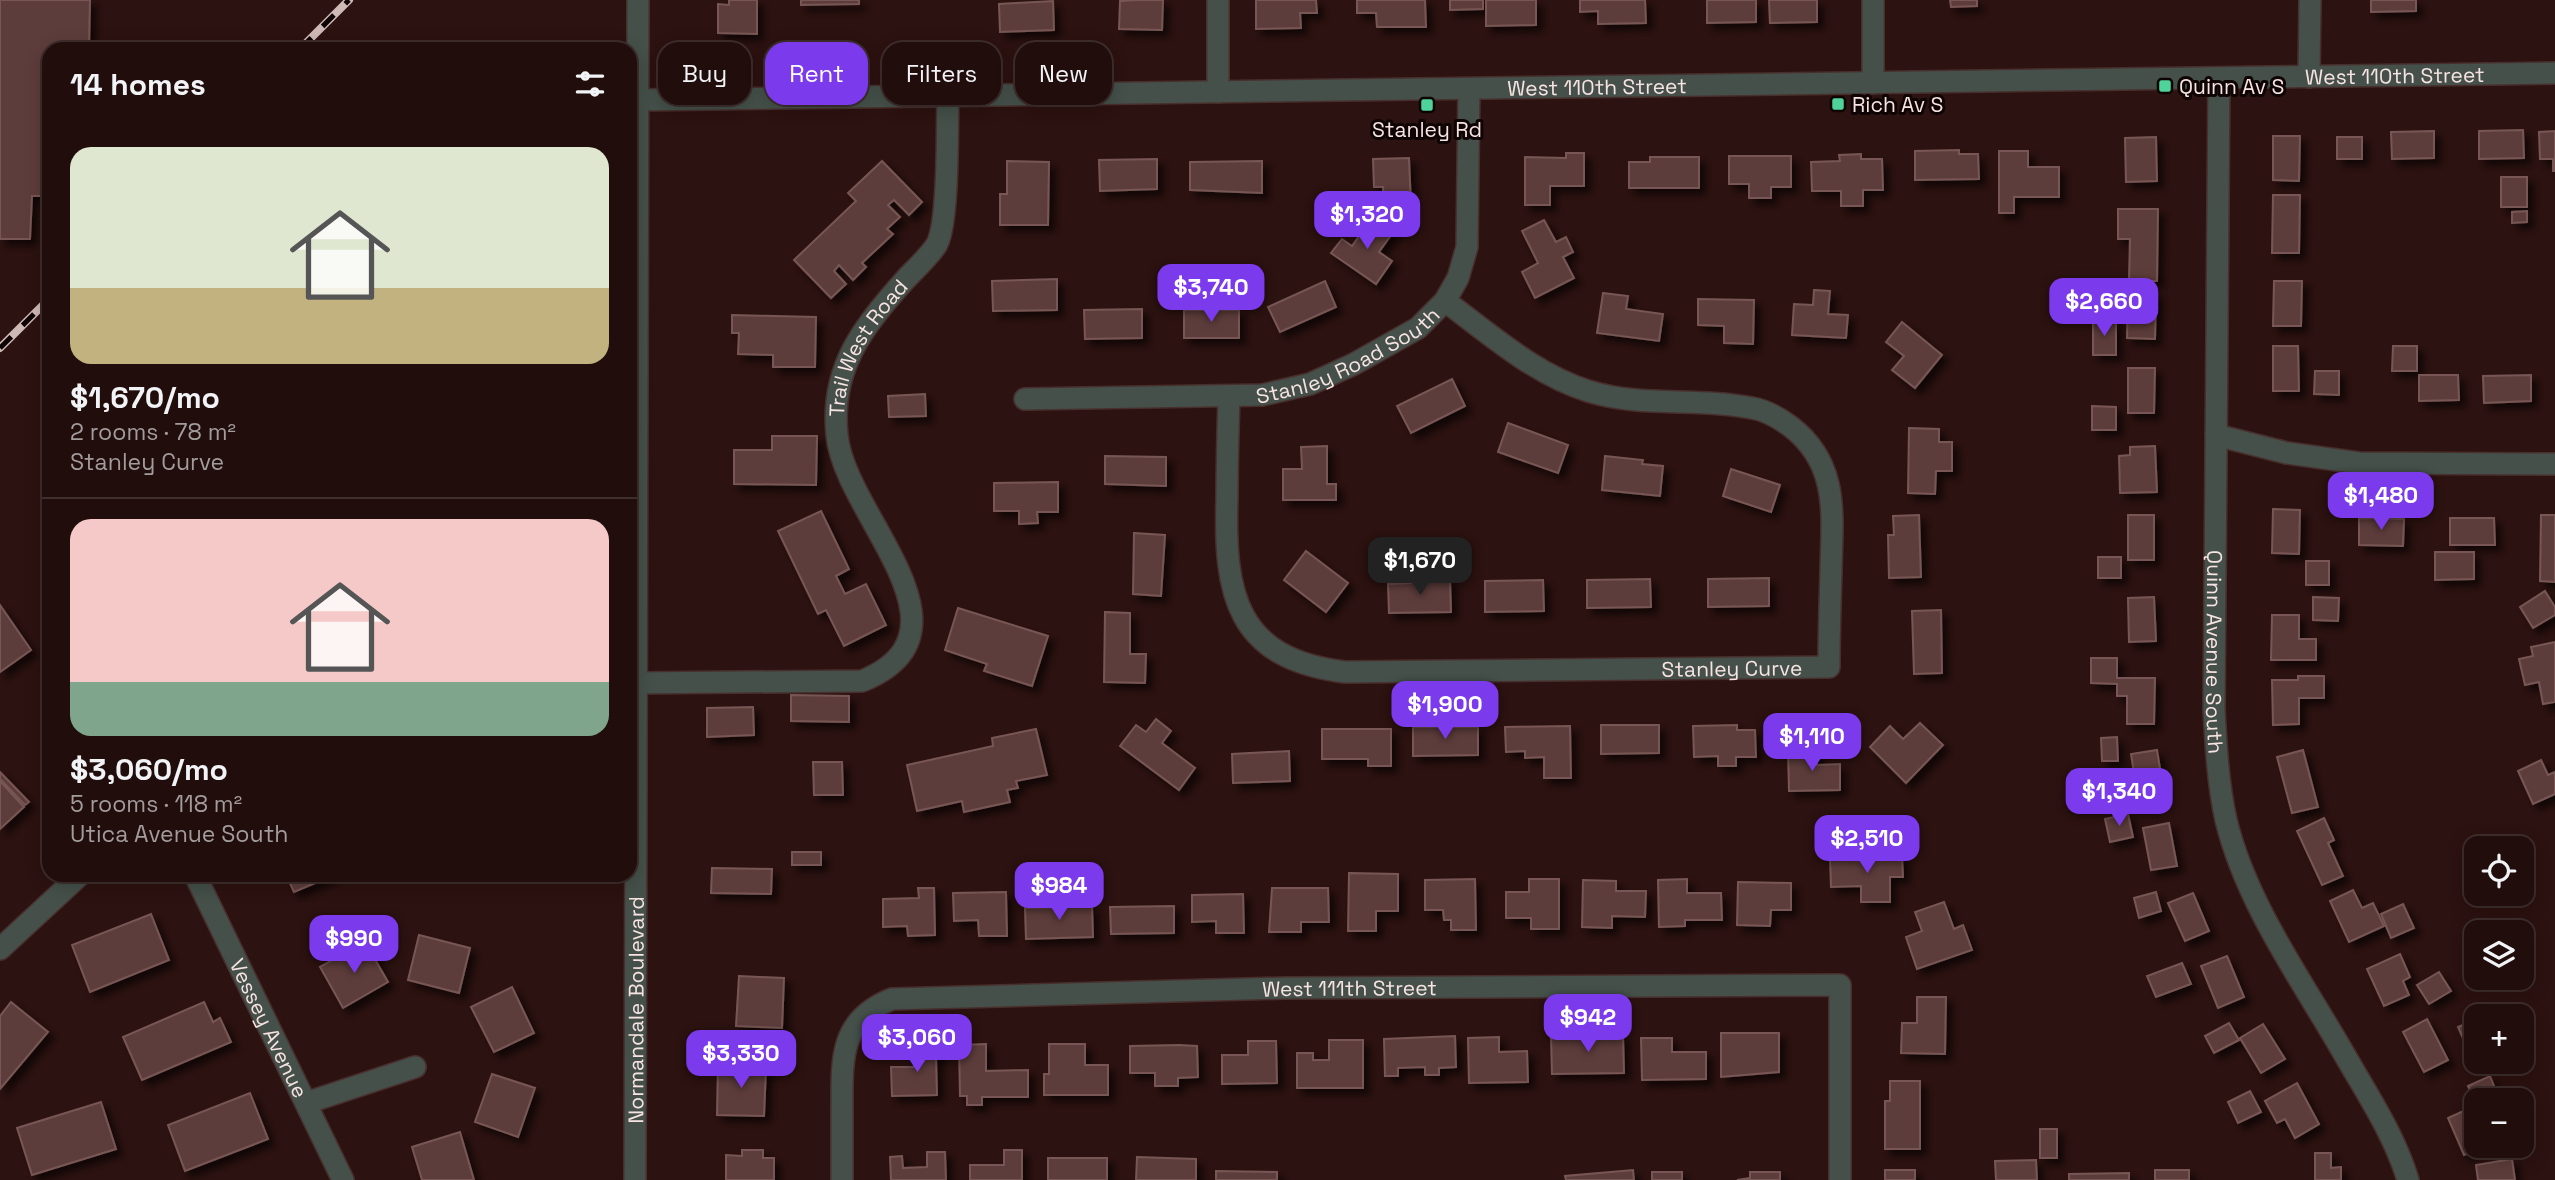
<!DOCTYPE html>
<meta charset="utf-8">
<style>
:root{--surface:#210e0c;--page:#2d1c1a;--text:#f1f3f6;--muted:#a29c9d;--line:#3e2e2d;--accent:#7c3aed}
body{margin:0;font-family:"Space Grotesk",sans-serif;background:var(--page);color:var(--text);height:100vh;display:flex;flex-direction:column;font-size:26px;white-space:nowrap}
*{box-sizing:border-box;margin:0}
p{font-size:23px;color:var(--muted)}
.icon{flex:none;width:38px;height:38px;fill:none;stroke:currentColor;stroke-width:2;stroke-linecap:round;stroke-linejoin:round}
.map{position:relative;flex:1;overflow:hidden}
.sheet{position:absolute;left:42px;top:42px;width:595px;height:840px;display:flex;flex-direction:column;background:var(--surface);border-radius:21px;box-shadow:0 4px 18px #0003,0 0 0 2px var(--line)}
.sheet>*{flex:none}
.guide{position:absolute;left:658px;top:42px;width:665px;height:63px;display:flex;gap:14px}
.fabs{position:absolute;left:2464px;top:836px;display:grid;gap:14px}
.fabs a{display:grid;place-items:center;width:70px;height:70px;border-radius:14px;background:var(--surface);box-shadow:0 4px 18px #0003,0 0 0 2px var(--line);font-size:35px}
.price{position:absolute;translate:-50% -60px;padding:0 16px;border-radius:14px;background:var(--accent);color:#fff;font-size:23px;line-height:46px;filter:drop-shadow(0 2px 4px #0008)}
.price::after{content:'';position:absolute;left:50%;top:42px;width:21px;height:16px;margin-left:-10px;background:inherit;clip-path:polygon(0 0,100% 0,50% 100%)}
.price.active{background:#222;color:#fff}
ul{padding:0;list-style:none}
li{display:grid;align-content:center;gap:14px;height:371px;padding:0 28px}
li+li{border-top:2px solid var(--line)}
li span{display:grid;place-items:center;height:217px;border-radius:21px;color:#555}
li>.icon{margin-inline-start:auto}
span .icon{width:126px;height:126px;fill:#fffc;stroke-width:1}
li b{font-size:30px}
h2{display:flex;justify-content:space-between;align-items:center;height:84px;padding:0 28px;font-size:30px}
.tag{padding:0 24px;border-radius:21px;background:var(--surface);box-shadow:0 4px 18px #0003,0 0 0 2px var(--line);font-size:24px;line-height:63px}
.tag.active{background:var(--accent);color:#fff}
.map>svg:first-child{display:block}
</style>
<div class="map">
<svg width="2555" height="1180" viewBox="0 0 2555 1180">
<defs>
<filter id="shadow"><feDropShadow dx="6" dy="6" stdDeviation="3.5" flood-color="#0009"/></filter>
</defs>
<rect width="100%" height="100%" fill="#2c1210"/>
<g fill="#5d3e3b" stroke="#775754" stroke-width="2" filter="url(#shadow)">
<path d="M0,0H90L89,49H49V196H32L30,239H0Z"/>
<path d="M729,0H757V34L718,33V4L729,5Z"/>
<path d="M801,0H859V4L801,5Z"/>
<path d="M1137,0H1163L1162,30L1119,29L1120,1Z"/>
<path d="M1256,0H1316L1317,13H1300L1301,28L1256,29Z"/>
<path d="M1357,0H1425L1426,27H1377L1376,13H1357Z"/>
<path d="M1450,0H1483V9L1450,10Z"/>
<path d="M1486,0H1536V25L1486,26Z"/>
<path d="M1580,0H1645L1646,23L1598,24V11L1580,12Z"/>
<path d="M1707,0H1756V22L1707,23Z"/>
<path d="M1769,0H1817V22L1770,23Z"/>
<path d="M1950,0H1977V6L1951,7Z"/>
<path d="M2371,0H2416V11L2371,12Z"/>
<path d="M1053,1L1054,30L1000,32L999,4Z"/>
<path d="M2523,130L2524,158L2479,159V131Z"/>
<path d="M2434,131V158L2392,159L2391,132Z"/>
<path d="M2555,131V171H2553V159H2540L2539,132Z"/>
<path d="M2273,136H2300L2299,181L2273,180Z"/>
<path d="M2156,137L2157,181L2126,182L2125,138Z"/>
<rect x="2337" y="137" width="25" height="22"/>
<path d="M1959,150V154H1978L1979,179L1915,180V151Z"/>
<path d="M1999,151H2028V167H2059V197H2014V213H1999Z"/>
<path d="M1566,153H1584V186H1550V205H1525V157L1566,158Z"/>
<path d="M1861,154V159H1882L1883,190H1863V206H1841V191H1812L1811,162L1840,161L1839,155Z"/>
<path d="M1729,156H1791V187H1771V198H1749V184H1729Z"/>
<path d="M1650,157H1699V188H1629V162H1650Z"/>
<path d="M1409,158L1411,206L1384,207L1383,187H1374L1373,159Z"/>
<path d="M1157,159V189L1100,191L1099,160Z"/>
<path d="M882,161L922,202L909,215L894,200L888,205L900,217L887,229L893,234L862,263L866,267L853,280L839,265L834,271L846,284L831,298L794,260L856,201L848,193Z"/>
<path d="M1007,161L1049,162L1048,225H1000V194H1007Z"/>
<path d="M1262,161V193L1190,190V162Z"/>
<rect x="2501" y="177" width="26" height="30"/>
<path d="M2273,195H2300L2299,253H2272Z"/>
<path d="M2118,209H2158L2157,281H2129L2130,239H2118Z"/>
<path d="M2527,211V222L2512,223V212Z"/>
<path d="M1373,216L1394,231L1379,252L1392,261L1376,284L1331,253L1342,239L1352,246Z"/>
<path d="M1544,220L1556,242L1566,237L1573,252L1563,257L1574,278L1535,298L1522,272L1538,263L1522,231Z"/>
<path d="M1057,279V310L993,311L992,281Z"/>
<path d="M1325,281L1336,307L1280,332L1268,307Z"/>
<path d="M2274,281H2302L2301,326H2273Z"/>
<path d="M1814,290L1830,291L1828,314L1848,315L1846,338L1792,335L1794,304L1813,305Z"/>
<path d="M1603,293L1628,296L1626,309L1663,314L1659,341L1597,333Z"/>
<path d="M2128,293H2156L2155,339L2127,338Z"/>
<path d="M1698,299L1754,300L1753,344L1724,343V326L1698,325Z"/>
<path d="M1142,309V338L1085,339L1084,310Z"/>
<rect x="1184" y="310" width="55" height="28"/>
<path d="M732,315L816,317L815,367H773V355L738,354L739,333H732Z"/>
<path d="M1902,322L1942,355L1915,388L1892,370L1904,356L1886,342Z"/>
<rect x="2093" y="322" width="23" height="33"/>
<path d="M2273,346H2298L2299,391H2273Z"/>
<path d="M2393,346H2417V371H2392Z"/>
<path d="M2128,368H2155L2154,413H2128Z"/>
<path d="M2315,371H2339V395L2314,394Z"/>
<path d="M2419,375H2458L2459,400L2419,401Z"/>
<path d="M2531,375V401L2484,403L2483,376Z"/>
<path d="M1452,379L1465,406L1411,433L1397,406Z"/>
<path d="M925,394L926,416L889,417L888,396Z"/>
<path d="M2092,406L2116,407V430H2092Z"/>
<path d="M1508,423L1568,445L1558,473L1498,452Z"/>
<path d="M1909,428L1939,429V442H1952V471H1936L1935,494L1908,493Z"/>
<path d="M772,436H817L816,485L734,484V450H772Z"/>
<path d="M1327,446V484H1336V500H1283V469H1302L1301,447Z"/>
<path d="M2155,446L2157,492L2120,493L2119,456L2130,455V447Z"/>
<path d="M1105,456L1166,457V486L1105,484Z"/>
<path d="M1605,456L1643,460L1642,464L1663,466L1660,496L1602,490Z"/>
<path d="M1731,469L1780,485L1771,512L1723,496Z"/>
<path d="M1058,482V512H1037L1038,523L1019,524V511H994V483Z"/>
<path d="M2273,509L2300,510L2299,554L2272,553Z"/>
<path d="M821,511L849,569L836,576L845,594L866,584L886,625L844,646L826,610L818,614L778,531Z"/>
<path d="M1919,515L1921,577L1889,578L1888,535H1894L1893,516Z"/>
<rect x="2128" y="515" width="26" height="45"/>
<path d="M2541,515H2555V582L2540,581Z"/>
<path d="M2359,518L2404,519L2403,546L2359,545Z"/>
<path d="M2450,518H2494L2495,545H2450Z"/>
<path d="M1134,533L1165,535L1161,596L1133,594Z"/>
<path d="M1306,551L1348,583L1326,612L1284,580Z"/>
<path d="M2435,552H2474V579L2435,580Z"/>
<rect x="2098" y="557" width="23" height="21"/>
<rect x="2306" y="561" width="23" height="24"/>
<path d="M1769,578V606L1708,607V579Z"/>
<path d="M1650,579L1651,607L1587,608V580Z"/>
<path d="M1411,580H1450L1451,612L1389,613L1388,584L1411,583Z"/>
<path d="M1543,580L1544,611L1485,612V581Z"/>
<path d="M2545,591L2555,607V615L2533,628L2520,607Z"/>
<path d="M2154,597L2156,641L2129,642L2128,598Z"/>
<path d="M2313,597L2339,598L2338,621L2313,620Z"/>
<path d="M0,605L31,650L0,672Z"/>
<path d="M958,608L1048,636L1032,686L984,671L987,664L945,650Z"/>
<path d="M1941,610L1942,673L1914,674L1912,611Z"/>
<path d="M1105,612L1130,613V654H1146L1145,683L1104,682Z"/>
<path d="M2272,615H2299V639H2316V660H2271Z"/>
<path d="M2555,642V702L2543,704L2539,682L2525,685L2519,659L2533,656L2531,647Z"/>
<path d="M2091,658H2117V678H2155L2154,724H2127V696H2117V684L2091,683Z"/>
<path d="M2298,676H2324V698H2299V724L2273,725L2272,680H2298Z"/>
<path d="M791,695L849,696V722L791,721Z"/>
<path d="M753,707L754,735L707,737V708Z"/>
<path d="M1156,719L1171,731L1162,743L1195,768L1179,790L1120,746L1136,725L1146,732Z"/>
<path d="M1920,723L1943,745L1906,783L1870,747L1890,726L1903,739Z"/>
<path d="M1601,725H1659V753L1601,754Z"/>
<path d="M1737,725V730H1755L1756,757H1736V766H1718V756L1694,757L1693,726Z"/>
<path d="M1570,726L1571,778H1544V757L1525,758V751L1506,752L1505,727Z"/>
<path d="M1413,727H1478V755L1413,756Z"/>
<path d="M1036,729L1047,775L1016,781L1018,788L1007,790L1010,802L964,812L962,801L917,811L907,765L993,746L992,738Z"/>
<path d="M1322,729H1391V766H1368V759H1322Z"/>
<path d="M2117,737L2118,761H2102L2101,738Z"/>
<path d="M1817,750V765L1840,764V790L1789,791L1788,751Z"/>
<path d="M2157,750L2164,794L2138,798L2131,754Z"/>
<path d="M2303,750L2318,807L2292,813L2277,757Z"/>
<path d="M1289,751L1290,781L1233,783L1232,754Z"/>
<path d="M2541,760L2548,775L2555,772V794L2533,804L2518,771Z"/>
<path d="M813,762H842L843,795H814Z"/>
<path d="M0,772L29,802L25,805L0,779Z"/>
<path d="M0,781L24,807L0,829Z"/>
<path d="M2128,814L2133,837L2110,842L2105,819Z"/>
<path d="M2324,818L2334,840L2328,843L2343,876L2322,885L2297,831Z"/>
<path d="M2169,823L2177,866L2151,870L2143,828Z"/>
<rect x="792" y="852" width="29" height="13"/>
<path d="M1902,856L1903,877H1890V902H1861V886L1831,887L1830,858Z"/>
<path d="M712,868L772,869L771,894L711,893Z"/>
<path d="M1349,873L1398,874V911H1376V931H1348Z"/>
<path d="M286,875H334L294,892Z"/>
<path d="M1475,879L1476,930H1451V920H1444L1443,910H1425V880Z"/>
<path d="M1529,879H1559V929H1531V918H1506V892H1529Z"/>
<path d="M1687,879V893H1721L1722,920H1685V926L1659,927L1658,880Z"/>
<path d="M1583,880L1616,881V891H1646L1645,917L1612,916V928L1582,927Z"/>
<path d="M1738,882L1791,883V910H1771L1770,926L1737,925Z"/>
<path d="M918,888H934L935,935L908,936L907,926L883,927V899L919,898Z"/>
<path d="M1272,888H1328L1329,922H1301V932H1269Z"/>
<path d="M2353,890L2362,908L2373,903L2384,926L2349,942L2330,901Z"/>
<path d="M1006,892L1007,936H979L978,920L954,921L953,893Z"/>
<path d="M2156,892L2161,911L2139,918L2134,898Z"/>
<path d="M2193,893L2209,931L2185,941L2168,903Z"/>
<path d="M1243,894L1244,933H1216V921L1192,922V895Z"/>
<path d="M1944,902L1954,929L1963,925L1972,950L1917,969L1906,937L1922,931L1915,912Z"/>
<path d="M2403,904L2414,928L2391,938L2381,914Z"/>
<path d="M1092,906L1093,937L1026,939L1025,908Z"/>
<path d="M1174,906V933L1111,934L1110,907Z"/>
<path d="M151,914L169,960L90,992L72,945Z"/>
<path d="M419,935L470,948L459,993L408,980Z"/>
<path d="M365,942L388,982L343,1008L320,967Z"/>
<path d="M2400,954L2410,977L2403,981L2409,995L2384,1006L2367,969Z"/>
<path d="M2227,956L2244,997L2218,1008L2201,966Z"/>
<path d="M2182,963L2191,984L2156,997L2147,976Z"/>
<path d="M2439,972L2451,991L2429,1004L2417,985Z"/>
<path d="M739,976L784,978L782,1028L736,1026Z"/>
<path d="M512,987L534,1033L494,1052L471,1007Z"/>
<path d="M1917,997H1946L1945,1054L1901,1053L1902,1023H1917Z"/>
<path d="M11,1002L48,1032L0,1089V1016Z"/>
<path d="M204,1002L213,1022L220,1018L231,1042L142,1080L123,1037Z"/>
<path d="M2427,1019L2448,1060L2424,1072L2403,1032Z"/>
<path d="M2476,1019V1057L2472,1059L2458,1027Z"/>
<path d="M2229,1023L2239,1040L2214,1053L2205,1036Z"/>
<path d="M2263,1024L2285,1059L2261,1073L2240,1038Z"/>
<path d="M1721,1033H1779V1072L1721,1077Z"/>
<path d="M1623,1035L1624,1073L1552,1074L1551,1036Z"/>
<path d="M1455,1036L1456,1067L1439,1068V1075H1425V1067L1398,1068V1076H1385L1384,1039Z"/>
<path d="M1499,1037V1052L1527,1051L1528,1082L1469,1083L1468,1038Z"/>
<path d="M1641,1038H1672V1052H1706V1079L1642,1080Z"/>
<path d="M1329,1040H1363V1088H1297V1053H1313V1060H1329Z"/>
<path d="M1248,1041H1276L1277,1083L1222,1084V1055H1248Z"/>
<path d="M986,1044V1071L1028,1070V1097H982V1105H967V1096H960L959,1045Z"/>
<path d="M1049,1044H1085V1065H1108V1095H1044V1074H1049Z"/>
<path d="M939,1045V1057H936L937,1095L892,1096L891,1067H914L913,1046Z"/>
<path d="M1179,1045L1197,1046L1198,1077L1178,1078V1086H1155V1073H1130V1046Z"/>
<path d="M733,1059L752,1060V1067L766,1068L764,1116L717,1115L718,1066L733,1067Z"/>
<path d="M492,1074L535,1088L518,1137L475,1122Z"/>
<path d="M2490,1076L2498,1096L2476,1103L2468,1086Z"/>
<path d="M1890,1081H1920V1149H1885V1101H1890Z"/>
<path d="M2297,1083L2319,1124L2295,1138L2285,1119L2277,1123L2265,1101Z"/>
<path d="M2250,1091L2261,1112L2238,1123L2228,1102Z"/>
<path d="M250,1093L268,1139L185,1171L168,1125Z"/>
<path d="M101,1102L116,1149L32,1175L17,1128Z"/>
<path d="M2472,1107L2476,1118V1146H2486L2464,1155L2448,1118Z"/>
<rect x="2040" y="1129" width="17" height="29"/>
<path d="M460,1132L474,1180H422L412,1147Z"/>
<path d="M742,1150H763V1158H774V1180H726V1155L742,1156Z"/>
<path d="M1004,1150H1022V1180H970V1165H1004Z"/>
<path d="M927,1152H945L946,1180H891L890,1157L902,1156L903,1168L927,1167Z"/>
<path d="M2315,1153H2331V1168L2341,1167V1180H2315Z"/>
<path d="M1137,1157L1196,1159V1180H1136Z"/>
<rect x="1048" y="1158" width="59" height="22"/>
<path d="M2512,1159L2515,1180H2478L2476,1165Z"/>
<path d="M2036,1160L2037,1180H1996L1995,1161Z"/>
<path d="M1633,1170L1634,1180H1566L1565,1176Z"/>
<rect x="1885" y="1170" width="30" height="10"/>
<rect x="2155" y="1170" width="34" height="10"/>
<path d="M1216,1171L1277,1172V1180H1216Z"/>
<rect x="1652" y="1172" width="30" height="8"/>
<path d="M1750,1172H1780V1180H1737L1750,1178Z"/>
<path d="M2129,1173V1180H2069V1174Z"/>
</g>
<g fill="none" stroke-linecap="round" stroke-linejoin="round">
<defs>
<g id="minor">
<path d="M1218,0V92"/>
<path d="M1873,0V83"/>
<path d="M2309,77L2310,0"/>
<path id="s1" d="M2219,78L2214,709C2216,746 2218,784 2226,820C2246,903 2301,979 2343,1052C2367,1094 2394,1134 2408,1180"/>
<path id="s2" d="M638,100L2555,73"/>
<path id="s3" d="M1229,396C1228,430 1227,464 1227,498C1224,593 1235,659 1345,672L1829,667C1829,635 1830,603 1831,571C1832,515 1840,464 1790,426C1779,418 1765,410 1752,408C1697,397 1643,408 1588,391C1534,374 1490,334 1445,301"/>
<path id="s4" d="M1025,399L1262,395L1310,384L1354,364L1418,328L1445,301L1458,278L1467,247L1469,89"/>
<path d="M2216,435L2287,453L2359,463L2555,464"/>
<path id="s5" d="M634,683L862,681C984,631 844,515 837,435C830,369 863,326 905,280C915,269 929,257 937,244C949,221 947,126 948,96"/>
<path id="s6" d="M195,875L343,1180"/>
<path d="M0,949L80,875"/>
<path d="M306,1103L415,1067"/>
<path id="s7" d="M635,1180L638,0"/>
<path id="s8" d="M842,1180C842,1156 842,1132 842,1109C842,1060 839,1020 892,999L1285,988L1840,985V1180"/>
</g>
</defs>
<use href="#minor" stroke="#482f2d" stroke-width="24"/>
<use href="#minor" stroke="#445049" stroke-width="21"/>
<defs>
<g id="rail">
<path d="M300,49L349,0"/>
<path d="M0,348L49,299"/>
</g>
</defs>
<use href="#rail" stroke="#cfb9b7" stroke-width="8"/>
<use href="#rail" stroke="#0d0403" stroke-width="5" stroke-dasharray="16" stroke-linecap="butt"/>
</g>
<g fill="#4ed39a" stroke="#0d0403" stroke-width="2.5">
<rect x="2158" y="79" width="14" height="14" rx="3.5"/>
<rect x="1831" y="97" width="14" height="14" rx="3.5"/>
<rect x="1420" y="98" width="14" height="14" rx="3.5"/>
</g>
<g text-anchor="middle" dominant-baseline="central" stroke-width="6" stroke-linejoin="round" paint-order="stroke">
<g font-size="21" fill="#f7e3e1" stroke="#0d0403">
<text stroke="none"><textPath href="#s2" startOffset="1757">West 110th Street</textPath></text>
<text stroke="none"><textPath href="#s2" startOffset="959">West 110th Street</textPath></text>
<text stroke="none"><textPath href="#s4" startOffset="332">Stanley Road South</textPath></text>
<text stroke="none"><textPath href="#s5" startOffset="609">Trail West Road</textPath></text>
<text stroke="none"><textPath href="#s1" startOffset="574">Quinn Avenue South</textPath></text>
<text stroke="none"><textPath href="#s3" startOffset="730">Stanley Curve</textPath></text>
<text stroke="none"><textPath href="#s8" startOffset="660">West 111th Street</textPath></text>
<text stroke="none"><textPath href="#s7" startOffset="170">Normandale Boulevard</textPath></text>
<text stroke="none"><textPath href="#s6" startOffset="170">Vessey Avenue</textPath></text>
</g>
<g font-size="21" fill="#f7e3e1" stroke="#0d0403" text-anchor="start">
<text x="2179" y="86">Quinn Av S</text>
<text x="1852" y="104">Rich Av S</text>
<text x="1427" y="129" text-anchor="middle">Stanley Rd</text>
</g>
</g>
</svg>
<div class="fabs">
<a><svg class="icon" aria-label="locate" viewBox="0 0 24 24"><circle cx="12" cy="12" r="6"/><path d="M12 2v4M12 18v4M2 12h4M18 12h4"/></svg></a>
<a><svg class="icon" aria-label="layers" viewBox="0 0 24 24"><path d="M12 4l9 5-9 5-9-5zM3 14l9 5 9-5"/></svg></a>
<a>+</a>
<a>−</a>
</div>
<b class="price" style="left:1367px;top:251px">$1,320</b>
<b class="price" style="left:1211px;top:324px">$3,740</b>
<b class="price" style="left:2104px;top:338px">$2,660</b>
<b class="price" style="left:2381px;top:532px">$1,480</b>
<b class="price active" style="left:1420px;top:597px">$1,670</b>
<b class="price" style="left:1445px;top:741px">$1,900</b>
<b class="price" style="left:1812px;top:773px">$1,110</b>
<b class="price" style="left:2119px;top:828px">$1,340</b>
<b class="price" style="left:1867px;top:875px">$2,510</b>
<b class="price" style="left:1059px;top:922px">$984</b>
<b class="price" style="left:354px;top:975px">$990</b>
<b class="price" style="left:1588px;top:1054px">$942</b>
<b class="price" style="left:917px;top:1074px">$3,060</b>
<b class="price" style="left:741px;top:1090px">$3,330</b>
<div class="guide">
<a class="tag">Buy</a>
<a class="tag active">Rent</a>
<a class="tag">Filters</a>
<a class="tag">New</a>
</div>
<section class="sheet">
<h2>14 homes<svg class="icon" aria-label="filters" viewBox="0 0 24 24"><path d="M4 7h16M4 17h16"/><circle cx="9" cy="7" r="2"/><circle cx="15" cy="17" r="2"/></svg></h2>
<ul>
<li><span style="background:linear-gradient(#dfe7d0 65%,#c2b280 0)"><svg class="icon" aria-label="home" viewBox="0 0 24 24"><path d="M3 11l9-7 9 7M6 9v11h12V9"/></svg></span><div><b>$1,670/mo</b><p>2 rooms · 78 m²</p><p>Stanley Curve</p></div></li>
<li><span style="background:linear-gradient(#f6c9c9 75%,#7fa58c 0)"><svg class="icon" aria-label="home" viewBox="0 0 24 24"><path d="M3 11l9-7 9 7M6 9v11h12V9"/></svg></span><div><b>$3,060/mo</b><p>5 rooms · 118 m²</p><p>Utica Avenue South</p></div></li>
</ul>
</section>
</div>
